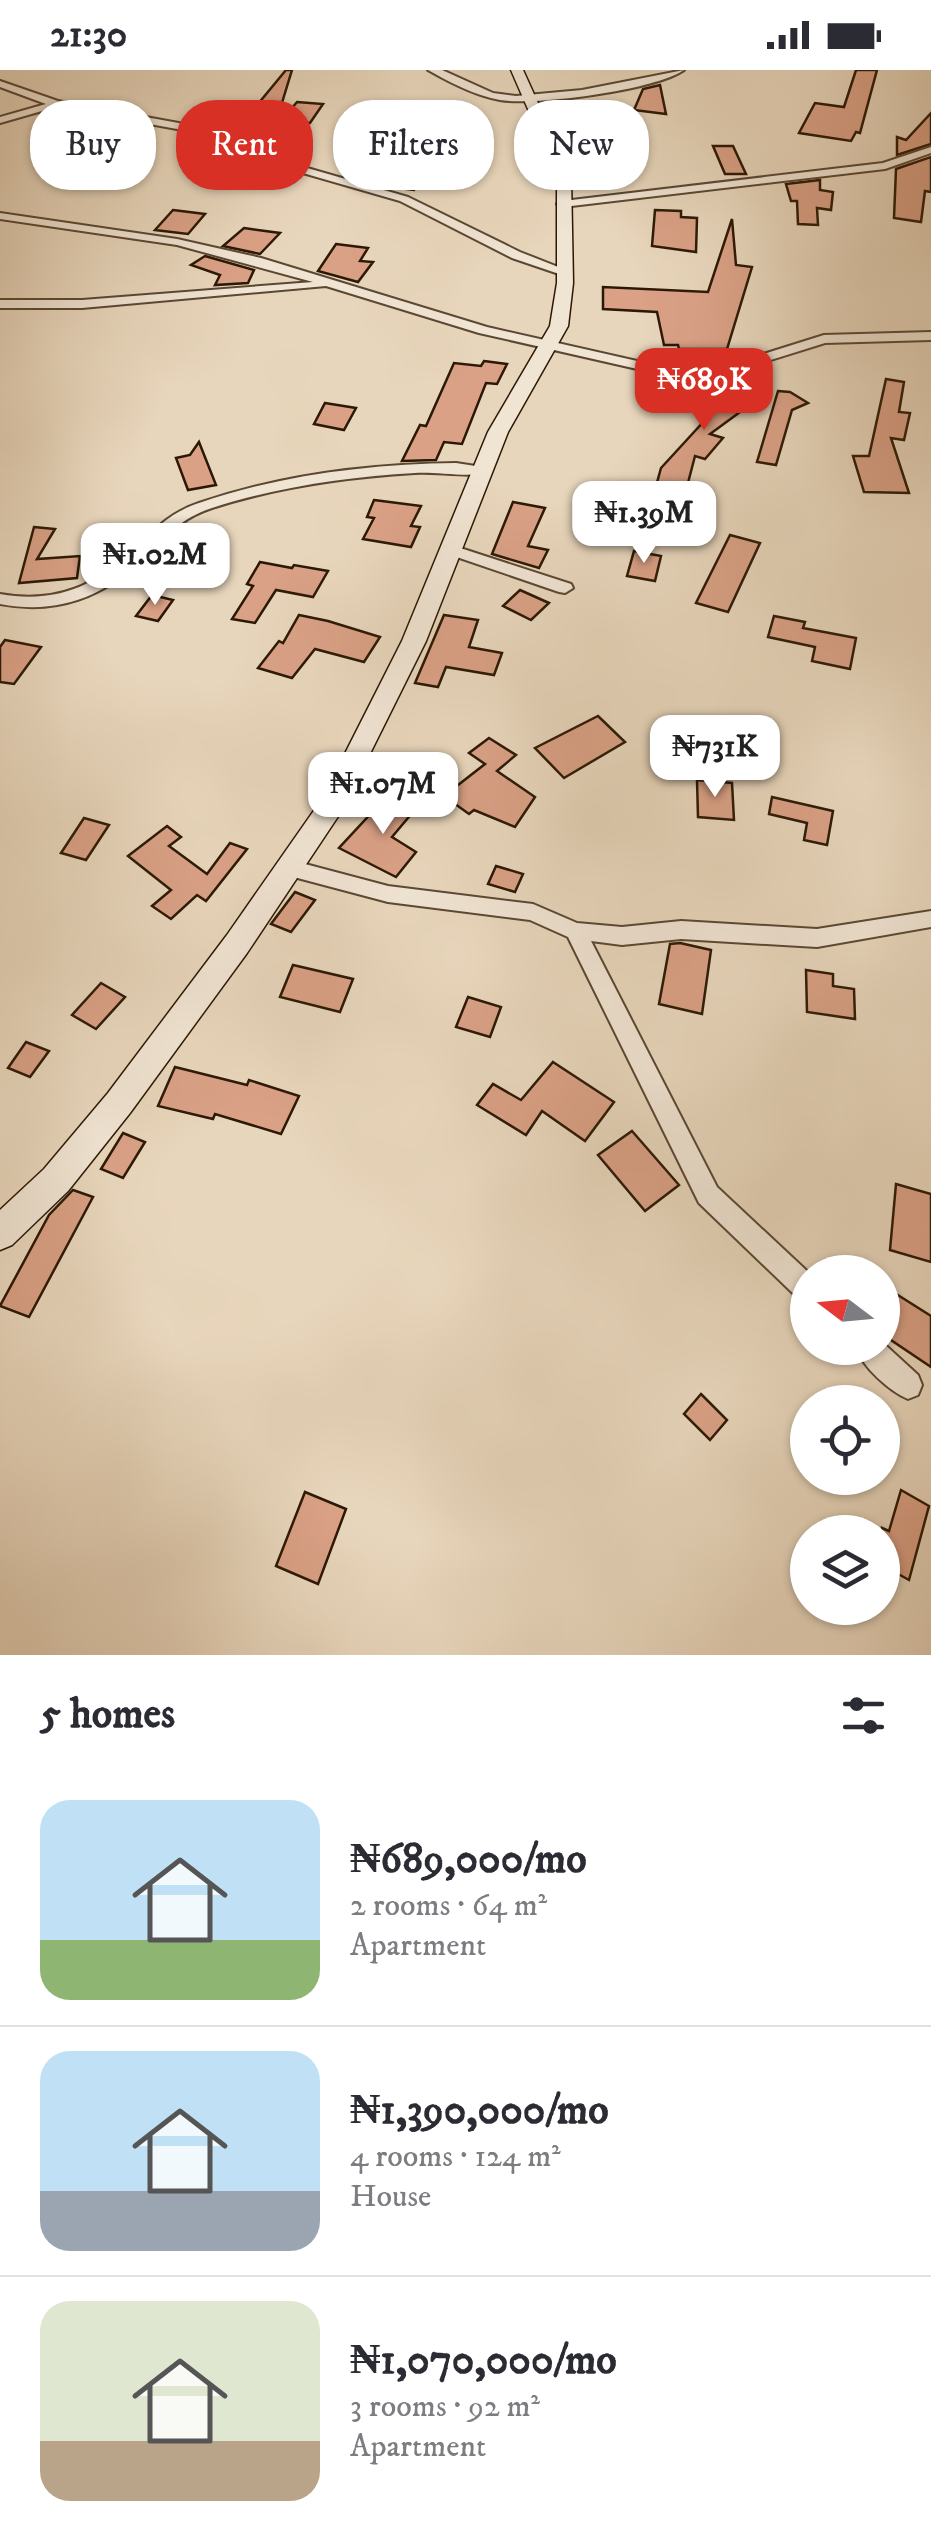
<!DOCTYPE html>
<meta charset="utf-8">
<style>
:root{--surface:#fff;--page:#f2f2f3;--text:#2b2b33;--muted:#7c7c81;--line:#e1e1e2;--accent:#d93025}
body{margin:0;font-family:"IM FELL DW Pica",serif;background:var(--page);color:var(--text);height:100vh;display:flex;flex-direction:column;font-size:38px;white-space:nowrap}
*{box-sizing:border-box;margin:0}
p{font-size:32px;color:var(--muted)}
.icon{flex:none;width:55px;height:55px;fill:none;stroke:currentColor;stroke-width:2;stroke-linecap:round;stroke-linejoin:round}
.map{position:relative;height:1585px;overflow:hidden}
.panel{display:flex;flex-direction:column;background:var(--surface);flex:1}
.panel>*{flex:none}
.guide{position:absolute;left:30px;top:30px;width:872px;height:90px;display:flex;gap:20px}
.needle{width:65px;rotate:286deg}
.fabs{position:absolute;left:790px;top:1185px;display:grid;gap:20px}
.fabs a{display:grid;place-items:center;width:110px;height:110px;border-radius:50%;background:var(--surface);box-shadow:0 2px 8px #0004;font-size:50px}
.price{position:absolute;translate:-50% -85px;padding:0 22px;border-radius:20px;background:#fff;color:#222;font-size:32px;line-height:65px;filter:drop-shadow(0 2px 5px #0008)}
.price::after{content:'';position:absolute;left:50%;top:60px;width:30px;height:22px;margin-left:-15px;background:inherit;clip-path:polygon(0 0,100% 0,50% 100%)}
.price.current{background:var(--accent);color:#fff}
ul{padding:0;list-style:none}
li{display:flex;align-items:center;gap:30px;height:250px;padding:0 40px}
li+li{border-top:2px solid var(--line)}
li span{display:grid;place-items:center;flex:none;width:280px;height:200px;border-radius:30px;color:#555}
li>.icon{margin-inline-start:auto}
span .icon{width:120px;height:120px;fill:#fffc;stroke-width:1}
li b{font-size:42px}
h2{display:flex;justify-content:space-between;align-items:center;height:120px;padding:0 40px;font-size:42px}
.tag{padding:0 35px;border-radius:40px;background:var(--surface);box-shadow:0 2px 8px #0004;font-size:35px;line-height:90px}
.tag.current{background:var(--accent);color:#fff}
.status{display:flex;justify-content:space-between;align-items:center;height:70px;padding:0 50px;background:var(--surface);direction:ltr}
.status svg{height:28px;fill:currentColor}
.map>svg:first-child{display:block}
</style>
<div class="status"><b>21:30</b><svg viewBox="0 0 49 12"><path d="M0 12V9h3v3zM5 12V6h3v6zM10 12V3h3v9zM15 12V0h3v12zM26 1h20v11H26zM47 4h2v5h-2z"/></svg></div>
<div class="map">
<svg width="931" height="1585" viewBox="0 0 931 1585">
<rect width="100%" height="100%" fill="#e8d6bc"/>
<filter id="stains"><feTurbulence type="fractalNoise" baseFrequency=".002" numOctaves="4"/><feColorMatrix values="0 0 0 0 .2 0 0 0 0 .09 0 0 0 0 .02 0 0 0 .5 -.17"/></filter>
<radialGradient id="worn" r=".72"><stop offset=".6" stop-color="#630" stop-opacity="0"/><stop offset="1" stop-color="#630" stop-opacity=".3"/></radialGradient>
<g fill="#daa186" stroke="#2c1905" stroke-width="2.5">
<path d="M286,0H292L281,36L258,34Z"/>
<path d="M856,0H877L860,63L856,62L851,71L799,63L815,33L844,37Z"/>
<path d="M660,15L666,44L634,40L643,19Z"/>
<path d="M297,32L323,34L310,53L281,51Z"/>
<path d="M931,43V74L897,85V67L906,70Z"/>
<path d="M396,59L414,71L425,63L450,66L445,72L476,77L461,95L470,96L452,118L419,113L414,120L382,116L390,110L371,108L382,92L351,93V61Z"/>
<path d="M713,76H733L746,104H725Z"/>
<path d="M144,78L140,87H145L142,105H111L116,79Z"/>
<path d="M931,87V122L925,121L921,152L894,148L896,99Z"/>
<path d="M820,110V120L833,122L831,140L817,138L818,155L798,154L797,131H791L786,114Z"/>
<path d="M173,140L205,144L188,164L155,160Z"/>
<path d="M655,140L681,141V147L697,148L696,182L652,176Z"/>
<path d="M732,149L736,195L752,197L727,279H679L678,275H664L657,242L603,239V217L708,222Z"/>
<path d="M244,158L280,163L260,184L223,176Z"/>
<path d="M336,174L368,178L360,191L373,192L358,212L318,201Z"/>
<path d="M205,186L254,200L248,213L215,215L220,205L191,195Z"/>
<path d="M484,291L507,294L497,314L486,313L462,374L444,372L436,390L402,391L420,355L426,356L454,293L481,296Z"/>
<path d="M741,308L766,317L755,331L710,364L723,368L705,389L695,386L683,432L653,427L661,398L716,338L684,326L703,310L728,320Z"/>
<path d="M886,309L904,312L899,342L910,343L904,370L891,368L909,423L864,422L853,386H869Z"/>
<path d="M778,321L790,322L808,333L792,340L776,395L757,392Z"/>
<path d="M325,333L356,338L344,360L314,354Z"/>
<path d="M199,372L216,415L188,420L176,388L190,385Z"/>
<path d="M374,430L421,436L411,456L420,457L411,477L363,469L374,448L367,447Z"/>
<path d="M513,432L545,438L528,476L548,480L539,498L492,484Z"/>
<path d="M187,454L211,458L199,477L166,472Z"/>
<path d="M34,457L55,459L37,489L80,486L77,508L19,513Z"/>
<path d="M730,465L760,473L728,542L696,533Z"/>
<path d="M634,481L661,486L655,511L627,506Z"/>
<path d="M260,492L292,498L294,495L328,501L313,527L276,520L255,553L232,549L253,516L247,514Z"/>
<path d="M520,520L549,533L531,550L503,536Z"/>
<path d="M152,525L173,530L158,551L136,546Z"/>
<path d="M299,545L328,551L380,567L364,592L315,579L292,608L258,598L279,571L283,573Z"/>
<path d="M444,545L478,550L469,577L502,583L494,605L446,597L438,617L415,613Z"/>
<path d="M774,546L805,552L803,558L856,568L850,599L812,591L815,577L768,567Z"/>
<path d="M5,570L41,577L14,614L0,612V577Z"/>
<path d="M598,646L625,672L564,708L535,678Z"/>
<path d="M489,668L516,685L497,701L535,727L515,757L474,740L469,744L444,726L485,694L469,683Z"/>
<path d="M697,710L732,713L734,750L698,747Z"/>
<path d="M390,723L418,736L392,767L416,782L396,807L339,778Z"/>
<path d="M772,727L833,741L827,775L804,770L807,753L769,744Z"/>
<path d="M84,748L109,755L86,790L61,783Z"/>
<path d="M167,756L181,767L169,776L207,804L230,773L247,779L206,831L197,825L171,849L152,836L171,820L128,786Z"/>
<path d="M496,796L523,804L515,822L488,814Z"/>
<path d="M295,822L315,830L291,862L271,854Z"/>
<path d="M680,873L711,880L702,944L659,934L670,874Z"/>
<path d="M293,895L353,909L340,942L280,927Z"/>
<path d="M806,900L833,904V916L854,919L855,949L807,942Z"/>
<path d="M101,913L125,927L96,959L72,945Z"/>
<path d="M468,927L501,937L490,967L456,957Z"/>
<path d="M26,972L49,981L30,1007L8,998Z"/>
<path d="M553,992L614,1032L585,1071L542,1041L526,1065L477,1035L493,1014L521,1030Z"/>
<path d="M175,997L247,1015L249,1010L299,1026L281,1064L215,1044L213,1049L158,1036Z"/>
<path d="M632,1061L679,1115L645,1141L598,1085Z"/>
<path d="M123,1063L145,1072L123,1108L101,1099Z"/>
<path d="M896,1114L931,1124V1192L890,1180Z"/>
<path d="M73,1120L93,1127L29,1247L0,1236L49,1145Z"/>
<path d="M882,1215L931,1246V1297L882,1264Z"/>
<path d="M701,1324L727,1350L710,1370L684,1344Z"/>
<path d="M901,1420L929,1436L909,1510L882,1495V1458L889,1461Z"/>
<path d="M305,1422L346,1439L318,1514L276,1496Z"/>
</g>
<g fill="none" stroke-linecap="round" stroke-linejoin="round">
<defs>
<g id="street">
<path d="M428,0H442L493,23L516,26L582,20L684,0C655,20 536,36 500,30C476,26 449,12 428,0Z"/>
<path d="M0,11L58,31L195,56L262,85L408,127L520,182L571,202L565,206L512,188L400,131L254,89L188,61L56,37L0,53V47L46,34L0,17Z"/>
<path d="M931,77V83L885,99L563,137L557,134L563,131L883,93Z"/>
<path d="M0,143L177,169L261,188L487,257L668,298L728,295L824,265L931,262V270L825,273L729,303L668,306L479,263L326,216L82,238H0V230H82L313,212L177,175L0,149Z"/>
<path d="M456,393L482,397L489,401C478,409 433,401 415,403C347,407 277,417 212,438C179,449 170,464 146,487C103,527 58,545 0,534V524C56,534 97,516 138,476C158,456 172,442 199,433C280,405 370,394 456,393Z"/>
<path d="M451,475L571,514L573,518L565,523L559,522L445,483V477Z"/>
<path d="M290,790L388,816L533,834L577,853L622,857L681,851L817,859L931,841V857L817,877L681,869L622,875L591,871L717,1117L808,1202V1233L799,1229L699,1133L568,867L530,850L388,832L290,806L283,804L280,798L283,792Z"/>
<path d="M882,1272L918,1305L922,1315L918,1325L908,1329C889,1321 863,1297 856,1278H882Z"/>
</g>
<path id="secondary" d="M511,0H523L571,106L573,213L568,256L508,362L426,571L341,742L247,883L130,1043L68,1121L12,1175L0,1180V1140L44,1099L108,1023L227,865L322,729L402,571L488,362L550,256L557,213V106Z"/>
</defs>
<use href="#street" stroke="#5b4833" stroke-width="4"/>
<use href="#secondary" stroke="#2c1905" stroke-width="3"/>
<use href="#street" fill="#f0e4d3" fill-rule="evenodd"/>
<use href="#secondary" fill="#f0e4d3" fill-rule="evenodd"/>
</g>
<rect width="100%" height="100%" filter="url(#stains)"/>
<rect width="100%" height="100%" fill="url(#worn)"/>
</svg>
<div class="fabs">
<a><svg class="needle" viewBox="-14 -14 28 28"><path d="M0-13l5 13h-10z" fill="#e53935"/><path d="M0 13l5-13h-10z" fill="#7c7c81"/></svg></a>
<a><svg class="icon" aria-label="locate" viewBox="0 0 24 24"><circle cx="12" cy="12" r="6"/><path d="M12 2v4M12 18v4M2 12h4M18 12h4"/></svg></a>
<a><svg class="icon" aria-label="layers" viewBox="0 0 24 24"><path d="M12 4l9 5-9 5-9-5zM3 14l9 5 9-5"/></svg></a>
</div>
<b class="price current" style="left:704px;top:363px">₦689K</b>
<b class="price" style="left:644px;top:496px">₦1.39M</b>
<b class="price" style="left:155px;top:538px">₦1.02M</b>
<b class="price" style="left:715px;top:730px">₦731K</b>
<b class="price" style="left:383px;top:767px">₦1.07M</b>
<div class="guide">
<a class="tag">Buy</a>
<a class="tag current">Rent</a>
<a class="tag">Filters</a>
<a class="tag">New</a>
</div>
</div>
<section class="panel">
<h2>5 homes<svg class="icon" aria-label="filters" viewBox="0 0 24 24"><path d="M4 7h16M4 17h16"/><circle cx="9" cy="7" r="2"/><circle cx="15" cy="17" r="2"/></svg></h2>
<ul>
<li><span style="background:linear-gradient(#bfe0f5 70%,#8fb573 0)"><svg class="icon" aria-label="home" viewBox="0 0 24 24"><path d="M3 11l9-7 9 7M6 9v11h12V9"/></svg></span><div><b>₦689,000/mo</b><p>2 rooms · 64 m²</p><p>Apartment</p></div></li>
<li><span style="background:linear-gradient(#bfe0f5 70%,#9aa5b1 0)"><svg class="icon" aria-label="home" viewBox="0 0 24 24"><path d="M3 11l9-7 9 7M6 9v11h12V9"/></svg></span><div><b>₦1,390,000/mo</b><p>4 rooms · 124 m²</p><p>House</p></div></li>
<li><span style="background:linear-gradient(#dfe7d0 70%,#b9a48a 0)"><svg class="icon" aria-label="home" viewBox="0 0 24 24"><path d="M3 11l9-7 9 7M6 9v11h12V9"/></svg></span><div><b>₦1,070,000/mo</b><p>3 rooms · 92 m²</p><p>Apartment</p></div></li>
</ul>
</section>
